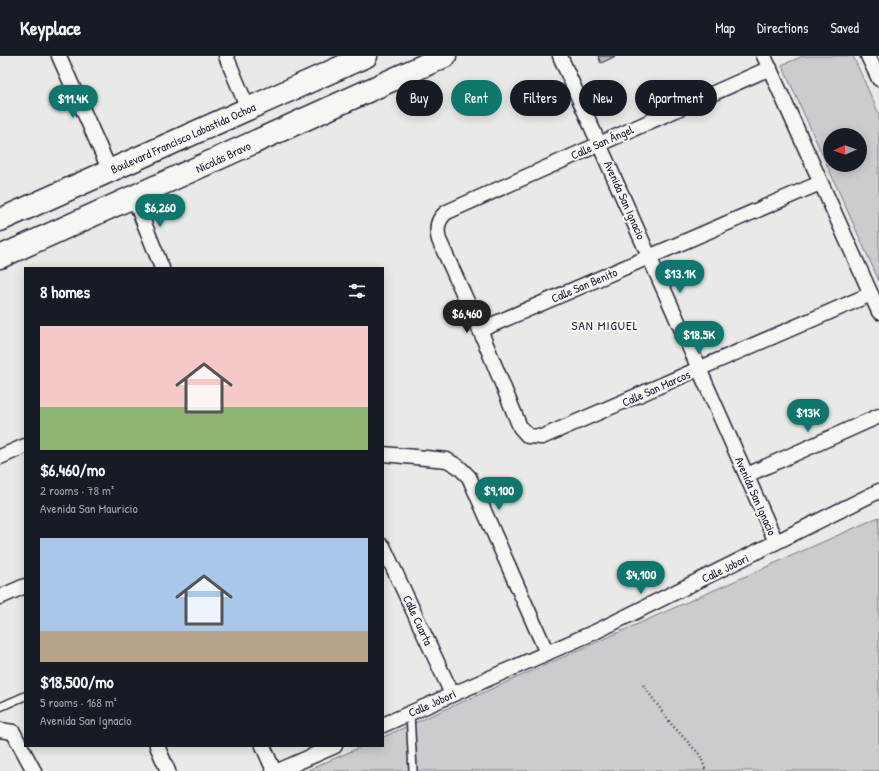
<!DOCTYPE html>
<meta charset="utf-8">
<style>
:root{--surface:#171b24;--page:#242831;--text:#f1f3f6;--muted:#9ea1a6;--line:#363941;--accent:#0f766e}
body{margin:0;font-family:"Patrick Hand",sans-serif;background:var(--page);color:var(--text);height:100vh;display:flex;flex-direction:column;font-size:15px;white-space:nowrap}
*{box-sizing:border-box;margin:0}
p{font-size:13px;color:var(--muted)}
.icon{flex:none;width:22px;height:22px;fill:none;stroke:currentColor;stroke-width:2;stroke-linecap:round;stroke-linejoin:round}
.map{position:relative;flex:1;overflow:hidden}
.panel{position:absolute;left:24px;top:211px;width:360px;height:480px;display:flex;flex-direction:column;background:var(--surface);border-radius:0px;box-shadow:0 2px 10px #0003}
.panel>*{flex:none}
.guide{position:absolute;left:396px;top:24px;width:380px;height:36px;display:flex;gap:8px}
.needle{width:26px;rotate:268deg}
.controls{position:absolute;left:823px;top:72px;display:grid;gap:8px}
.controls a{display:grid;place-items:center;width:44px;height:44px;border-radius:50%;background:var(--surface);box-shadow:0 2px 10px #0003;font-size:20px}
.price{position:absolute;translate:-50% -34px;padding:0 9px;border-radius:14px;background:var(--accent);color:#fff;font-size:13px;line-height:26px;filter:drop-shadow(0 1px 2px #0008)}
.price::after{content:'';position:absolute;left:50%;top:24px;width:12px;height:9px;margin-left:-6px;background:inherit;clip-path:polygon(0 0,100% 0,50% 100%)}
.price.on{background:#222;color:#fff}
ul{padding:0;list-style:none}
li{display:grid;align-content:center;gap:8px;height:212px;padding:0 16px}
li span{display:grid;place-items:center;height:124px;border-radius:0px;color:#555}
li>.icon{margin-inline-start:auto}
span .icon{width:72px;height:72px;fill:#fffc;stroke-width:1}
li b{font-size:17px}
h2{display:flex;justify-content:space-between;align-items:center;height:48px;padding:0 16px;font-size:17px}
.chip{padding:0 14px;border-radius:18px;background:var(--surface);box-shadow:0 2px 10px #0003;font-size:14px;line-height:36px}
.chip.on{background:var(--accent);color:#fff}
header{display:flex;align-items:center;gap:24px;box-sizing:border-box;height:56px;padding:0 20px;background:var(--surface);border-bottom:1px solid var(--line)}
header strong{font-size:19px}
nav{display:flex;gap:22px;margin-inline-start:auto;font-size:14px}
.map>svg:first-child{display:block}
</style>
<header>
<strong>Keyplace</strong>
<nav><a>Map</a><a>Directions</a><a>Saved</a></nav>
</header>
<div class="map">
<svg width="879" height="715" viewBox="0 0 879 715">
<rect width="100%" height="100%" fill="#e9e9e7"/>
<filter id="ink" filterUnits="userSpaceOnUse"><feTurbulence type="fractalNoise" baseFrequency=".025" numOctaves="2"/><feDisplacementMap in="SourceGraphic" scale="8" xChannelSelector="R" yChannelSelector="G"/><feConvolveMatrix kernelMatrix="1 2 1 2 8 2 1 2 1" color-interpolation-filters="sRGB"/></filter>
<g filter="url(#ink)">
<g fill="#ccccce" stroke="#777784" fill-rule="evenodd">
<path d="M803,0H853L879,58V225L782,9ZM830,79H860V109H830Z"/>
<path d="M879,461V715H306L363,690H383V681Z"/>
</g>
<path fill="#b8b8bc" stroke="#22223b" d="M598,0H616L601,7Z"/>
<g fill="none" stroke-linecap="round" stroke-linejoin="round">
<defs>
<g id="lane">
<path d="M0,651L25,640"/>
<path d="M410,656L413,715"/>
</g>
<g id="street">
<path d="M59,0L110,115"/>
<path d="M226,0L248,53"/>
<path d="M560,0L776,486"/>
<path d="M764,0L879,256"/>
<path d="M868,0L879,23"/>
<path d="M770,12L447,156C437,163 436,173 439,184L480,274L520,371L528,380L542,381L871,238"/>
<path d="M134,142L162,212"/>
<path d="M480,274L820,127"/>
<path d="M383,398L447,404L459,411L469,421L547,597"/>
<path d="M0,401L25,390"/>
<path d="M747,419L879,360"/>
<path d="M383,490L452,638"/>
<path d="M0,541L25,530"/>
<path d="M383,669L597,575L879,435"/>
<path d="M0,674L13,676L34,715"/>
<path d="M157,690L168,715"/>
<path d="M263,690L274,715"/>
<path d="M278,715L335,690"/>
</g>
<g id="primary">
<path d="M0,164L366,0"/>
<path d="M0,201L445,0"/>
</g>
</defs>
<use href="#lane" stroke="#22223b" stroke-width="10"/>
<use href="#street" stroke="#22223b" stroke-width="17"/>
<use href="#primary" stroke="#22223b" stroke-width="25"/>
<path stroke="#22223b" stroke-width="2.5" stroke-dasharray="1 3" stroke-linecap="butt" d="M643,629L672,669L700,699L706,715"/>
<use href="#lane" stroke="#f6f6f2" stroke-width="7"/>
<use href="#street" stroke="#f6f6f2" stroke-width="14"/>
<use href="#primary" stroke="#f6f6f2" stroke-width="22"/>
</g>
</g>
<g text-anchor="middle" dominant-baseline="central" stroke-width="4" stroke-linejoin="round" paint-order="stroke">
<g font-size="12" fill="#22223b" stroke="#f6f6f2">
<text transform="translate(183 82) rotate(-24)">Boulevard Francisco Labastida Ochoa</text>
<text transform="translate(602 86) rotate(-24)">Calle San Ángel</text>
<text transform="translate(223 101) rotate(-25)">Nicolás Bravo</text>
<text transform="translate(625 144) rotate(66)">Avenida San Ignacio</text>
<text transform="translate(584 229) rotate(-23)">Calle San Benito</text>
<text transform="translate(656 332) rotate(-24)">Calle San Marcos</text>
<text transform="translate(756 440) rotate(66)">Avenida San Ignacio</text>
<text transform="translate(725 512) rotate(-26)">Calle Jobori</text>
<text transform="translate(418 564) rotate(65)">Calle Cuarta</text>
<text transform="translate(432 647) rotate(-24)">Calle Jobori</text>
</g>
<g font-size="13" letter-spacing="1" fill="#22223b" stroke="#f6f6f2">
<text x="605" y="269">SAN MIGUEL</text>
</g>
</g>
</svg>
<div class="controls">
<a><svg class="needle" viewBox="-14 -14 28 28"><path d="M0-13l5 13h-10z" fill="#e53935"/><path d="M0 13l5-13h-10z" fill="#9ea1a6"/></svg></a>
</div>
<b class="price" style="left:73px;top:63px">$11.4K</b>
<b class="price" style="left:160px;top:172px">$6,260</b>
<b class="price" style="left:680px;top:238px">$13.1K</b>
<b class="price on" style="left:467px;top:278px">$6,460</b>
<b class="price" style="left:699px;top:299px">$18.5K</b>
<b class="price" style="left:808px;top:377px">$13K</b>
<b class="price" style="left:499px;top:455px">$9,100</b>
<b class="price" style="left:641px;top:539px">$4,100</b>
<div class="guide">
<a class="chip">Buy</a>
<a class="chip on">Rent</a>
<a class="chip">Filters</a>
<a class="chip">New</a>
<a class="chip">Apartment</a>
</div>
<section class="panel">
<h2>8 homes<svg class="icon" aria-label="filters" viewBox="0 0 24 24"><path d="M4 7h16M4 17h16"/><circle cx="9" cy="7" r="2"/><circle cx="15" cy="17" r="2"/></svg></h2>
<ul>
<li><span style="background:linear-gradient(#f6c9c9 65%,#8fb573 0)"><svg class="icon" aria-label="home" viewBox="0 0 24 24"><path d="M3 11l9-7 9 7M6 9v11h12V9"/></svg></span><div><b>$6,460/mo</b><p>2 rooms · 78 m²</p><p>Avenida San Mauricio</p></div></li>
<li><span style="background:linear-gradient(#a9c7e8 75%,#b9a48a 0)"><svg class="icon" aria-label="home" viewBox="0 0 24 24"><path d="M3 11l9-7 9 7M6 9v11h12V9"/></svg></span><div><b>$18,500/mo</b><p>5 rooms · 168 m²</p><p>Avenida San Ignacio</p></div></li>
</ul>
</section>
</div>
